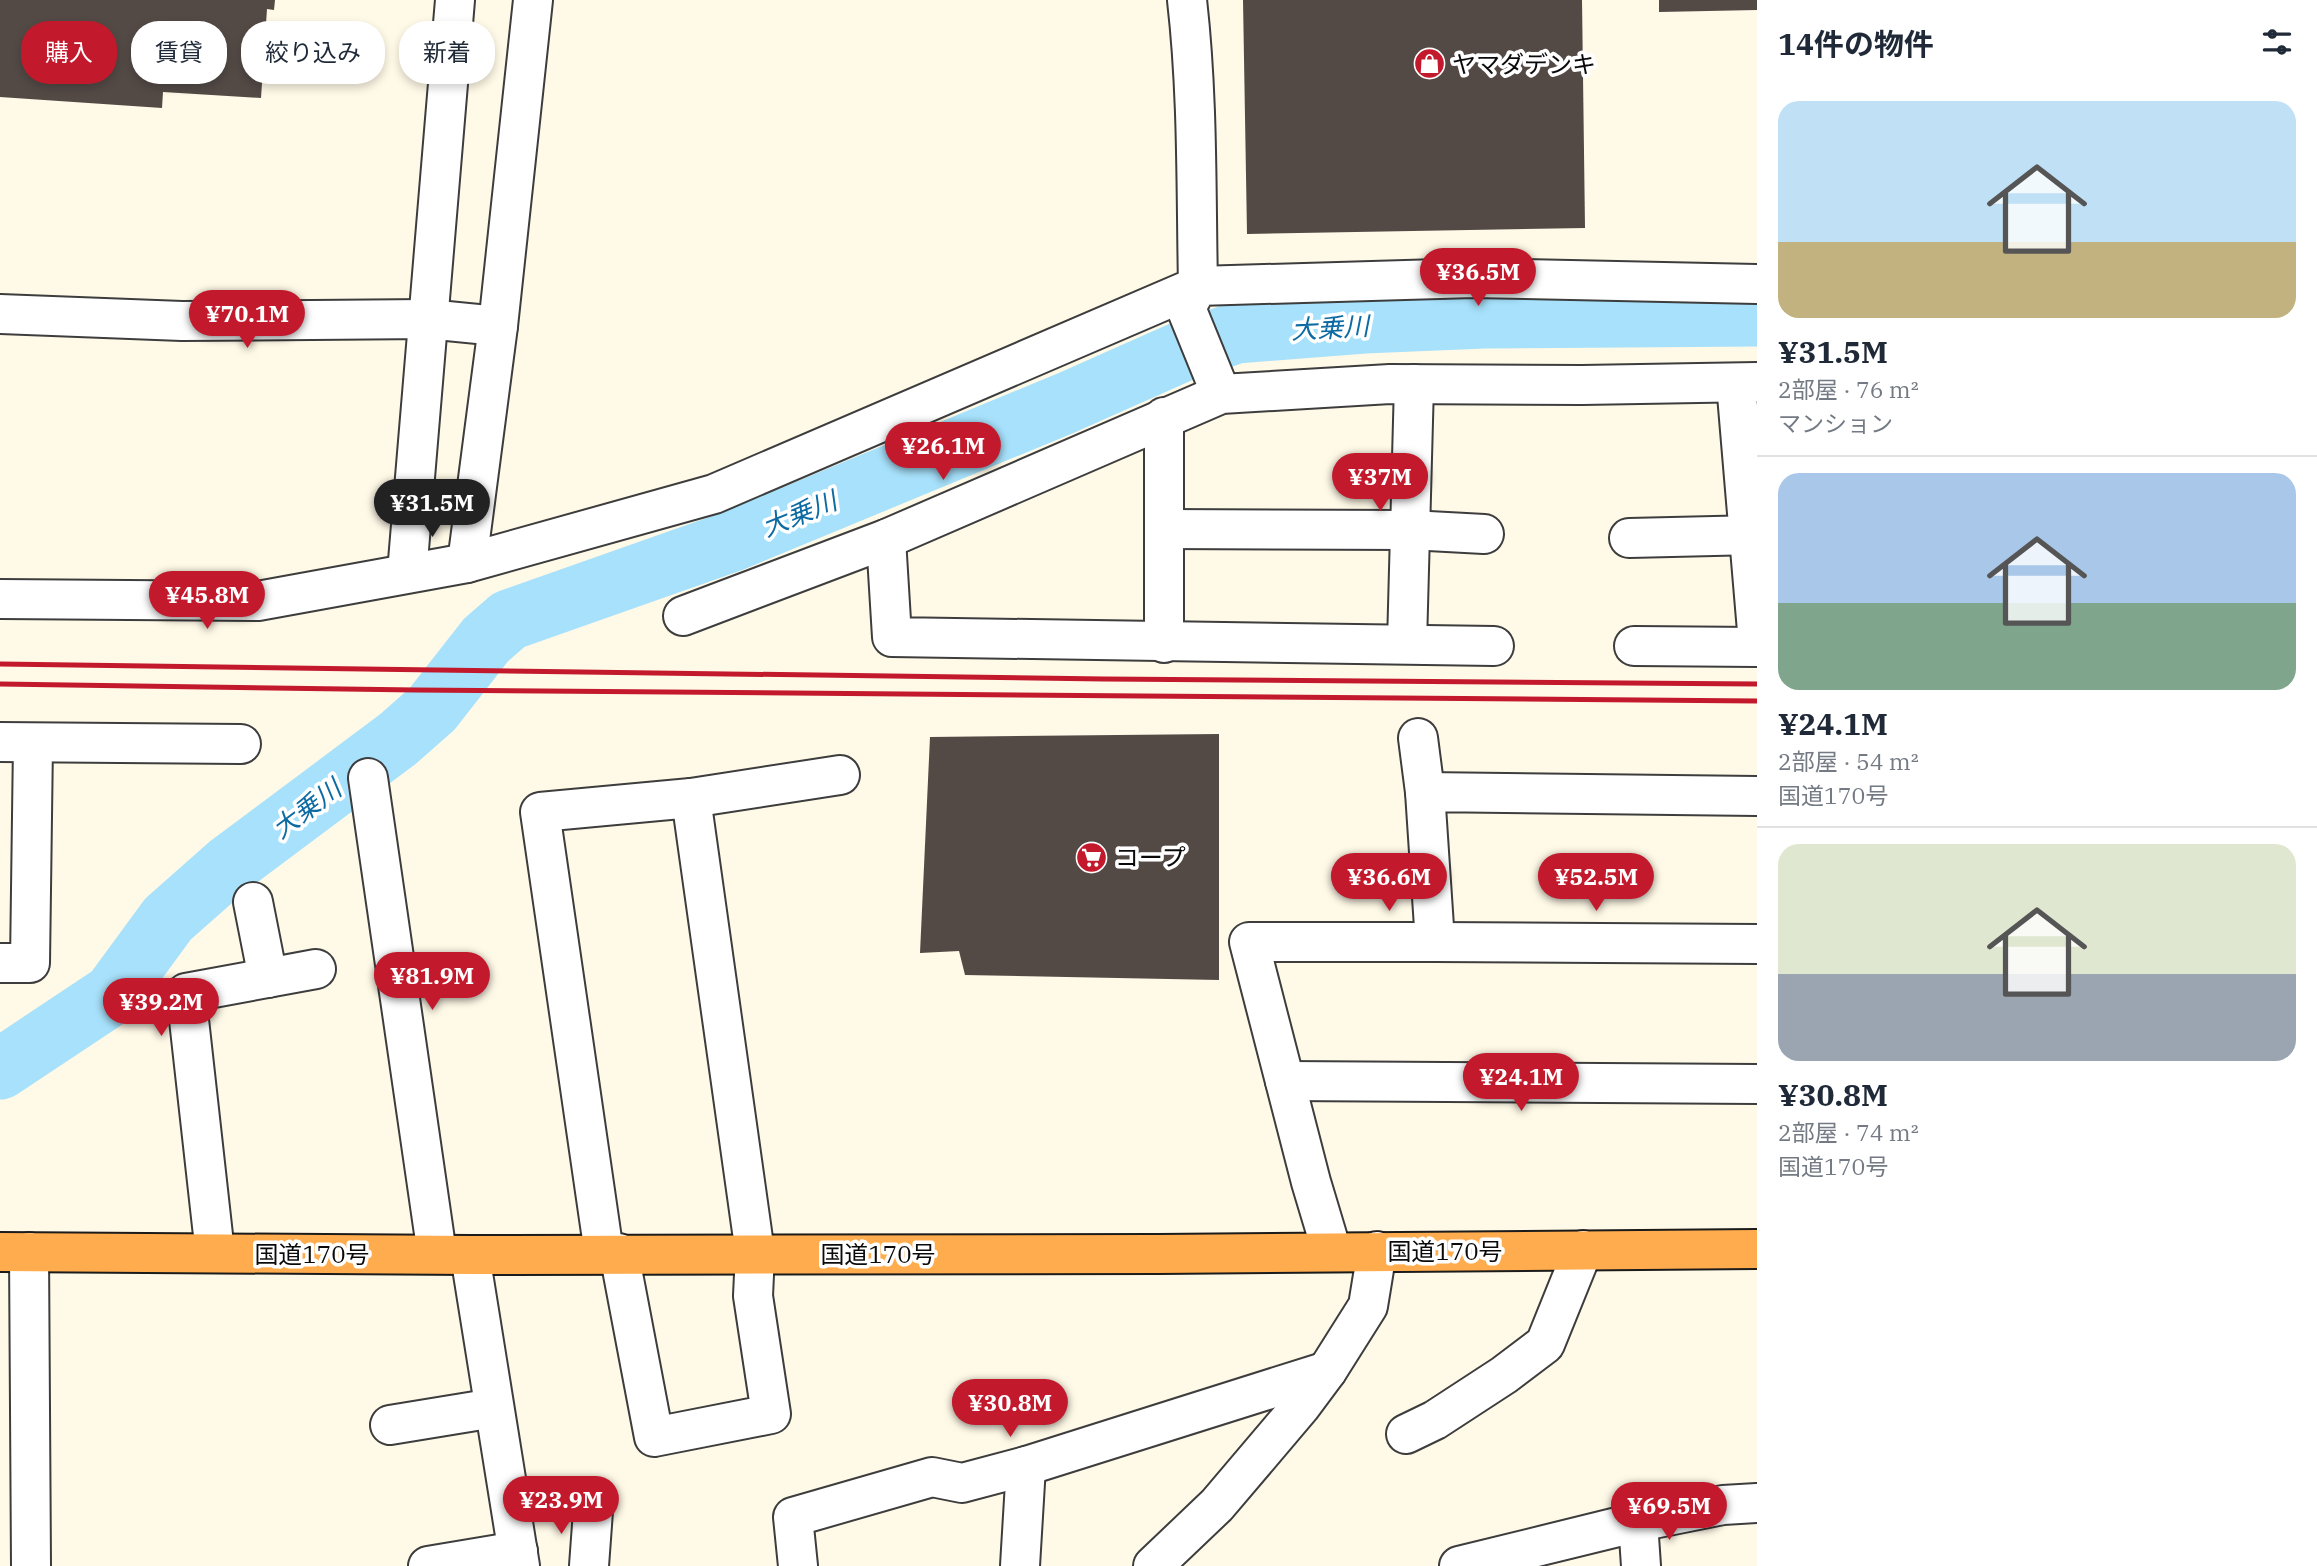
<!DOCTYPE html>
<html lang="ja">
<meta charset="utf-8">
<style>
:root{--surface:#fff;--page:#f6f6f7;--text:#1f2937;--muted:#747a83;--line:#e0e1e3;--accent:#c3192c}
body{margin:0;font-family:"IBM Plex Serif","Noto Sans JP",serif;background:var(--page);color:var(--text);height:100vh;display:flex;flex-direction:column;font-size:26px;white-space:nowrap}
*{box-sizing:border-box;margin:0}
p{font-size:23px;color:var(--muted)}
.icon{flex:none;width:38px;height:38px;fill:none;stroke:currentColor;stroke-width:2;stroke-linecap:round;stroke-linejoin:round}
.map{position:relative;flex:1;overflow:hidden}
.side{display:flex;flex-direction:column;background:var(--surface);width:560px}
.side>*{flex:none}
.hud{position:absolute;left:21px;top:21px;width:665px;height:63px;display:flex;gap:14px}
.price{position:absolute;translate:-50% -60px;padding:0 16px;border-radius:24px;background:var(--accent);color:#fff;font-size:23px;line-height:46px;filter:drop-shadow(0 2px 4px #0008)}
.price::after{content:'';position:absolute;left:50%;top:42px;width:21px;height:16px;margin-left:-10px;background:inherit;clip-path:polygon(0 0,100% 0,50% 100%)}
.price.current{background:#222;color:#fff}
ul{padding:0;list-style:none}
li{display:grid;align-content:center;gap:14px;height:371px;padding:0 21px}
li+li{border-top:2px solid var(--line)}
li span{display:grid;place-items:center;height:217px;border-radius:21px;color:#555}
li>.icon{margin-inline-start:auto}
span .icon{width:126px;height:126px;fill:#fffc;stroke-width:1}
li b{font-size:30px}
h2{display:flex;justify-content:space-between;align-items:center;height:84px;padding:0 21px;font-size:30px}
.pill{padding:0 24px;border-radius:28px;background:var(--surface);box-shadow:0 4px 10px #0003;font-size:24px;line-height:63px}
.pill.current{background:var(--accent);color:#fff}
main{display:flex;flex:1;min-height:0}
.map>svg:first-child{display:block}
</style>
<main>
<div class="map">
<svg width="1757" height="1566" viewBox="0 0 1757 1566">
<rect width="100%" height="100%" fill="#fff9e7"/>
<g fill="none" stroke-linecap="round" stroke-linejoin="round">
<path stroke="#a7e1fb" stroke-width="61" d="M0,1069L113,994L168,919L228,866L398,739L432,709L486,640L509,620L730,542L1066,403L1183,351L1236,333L1364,323L1484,318L1757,316"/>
</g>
<g fill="#534a46">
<path d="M0,0H275L274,10L267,9L261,98L163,92L162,108L0,97Z"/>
<path d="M1243,0H1582L1585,228L1247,234Z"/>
<path d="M1659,0H1757V10L1659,12Z"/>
<path d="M1219,734V980L965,975L959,951L920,953L930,737Z"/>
</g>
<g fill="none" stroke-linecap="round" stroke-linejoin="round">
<defs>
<g id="minor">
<path d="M0,314L182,321L427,319L498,326"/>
<path d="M1736,383L1757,631"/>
<path d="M1221,394L1186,308L1198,286L1473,278L1757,284"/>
<path d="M1164,417V643"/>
<path d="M1165,529L1410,530L1484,534"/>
<path d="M1629,538L1757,535"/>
<path d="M886,539L892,637L1494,646"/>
<path d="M407,573L455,0"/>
<path d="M0,599L258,601L467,563L498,326L533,0"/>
<path d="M683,616L886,539L1221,394L1390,384L1582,385L1757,382"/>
<path d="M1407,644L1414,384"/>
<path d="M1634,646L1757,647"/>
<path d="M1418,738L1425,792"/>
<path d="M0,742L241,744"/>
<path d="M368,778L437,1254"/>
<path d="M253,902L268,978"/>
<path d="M1435,942L1757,944"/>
<path d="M0,963H30L33,743"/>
<path d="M1285,1081L1757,1084"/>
<path d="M29,1252L31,1566"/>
<path d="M1332,1252L1311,1182L1249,942H1435L1425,792L1757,796"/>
<path d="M215,1253L186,993L316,969"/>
<path d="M604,1253L540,812L691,798L840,775"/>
<path d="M619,1253L654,1437L771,1414L753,1296L755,1253L691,798"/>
<path d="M470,1255L520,1566"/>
<path d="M390,1425L494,1408"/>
<path d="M1406,1434L1435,1420L1504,1375L1545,1344L1583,1250"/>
<path d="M1638,1522L1641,1566"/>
<path d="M428,1566L518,1551"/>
<path d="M589,1566L593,1511"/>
<path d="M798,1566L793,1517L932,1477L962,1483L1026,1466L1327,1371"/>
<path d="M1020,1566L1026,1466"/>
<path d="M1153,1566L1217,1505L1301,1406L1327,1371L1368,1306L1377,1251"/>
<path d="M1459,1566L1638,1522L1723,1505L1757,1503"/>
</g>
<path id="tertiary" d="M467,563L714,494L1198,286C1196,191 1198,95 1187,0"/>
<path id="trunk" d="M0,1252L470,1255L1158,1254L1757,1249"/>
</defs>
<use href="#minor" stroke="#3d3d3d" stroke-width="42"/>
<use href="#tertiary" stroke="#3d3d3d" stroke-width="42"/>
<use href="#trunk" stroke="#1b1b1b" stroke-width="42"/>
<use href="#minor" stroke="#fff" stroke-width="38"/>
<use href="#tertiary" stroke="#fff" stroke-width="38"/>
<use href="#trunk" stroke="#ffac4e" stroke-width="38"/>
<g stroke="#c3192c" stroke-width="5">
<path d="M0,664L1104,679L1757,684"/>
<path d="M0,684L416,690L1757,701"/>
</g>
</g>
<defs>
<symbol id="shop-disc" viewBox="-11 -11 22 22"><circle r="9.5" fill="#c3192c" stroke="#fff"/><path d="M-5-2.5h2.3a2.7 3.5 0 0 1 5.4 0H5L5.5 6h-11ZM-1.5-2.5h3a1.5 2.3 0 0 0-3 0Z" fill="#fff"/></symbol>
<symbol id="supermarket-disc" viewBox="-11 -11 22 22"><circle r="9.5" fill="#c3192c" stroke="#fff"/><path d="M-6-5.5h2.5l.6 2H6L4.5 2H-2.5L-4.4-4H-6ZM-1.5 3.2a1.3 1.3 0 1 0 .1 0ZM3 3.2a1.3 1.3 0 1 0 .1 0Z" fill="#fff"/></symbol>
</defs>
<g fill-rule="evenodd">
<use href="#shop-disc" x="1412" y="46" width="35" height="35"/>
<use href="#supermarket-disc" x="1074" y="840" width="35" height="35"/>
</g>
<g text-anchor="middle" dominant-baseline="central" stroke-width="7" stroke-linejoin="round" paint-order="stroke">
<g font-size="24" fill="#0a0a0a" stroke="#fff" text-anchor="start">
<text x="1452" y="64">ヤマダデンキ</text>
<text x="1115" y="857">コープ</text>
</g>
<g font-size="24" fill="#0a0a0a" stroke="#fff">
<text x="1445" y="1251">国道170号</text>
<text x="312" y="1254">国道170号</text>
<text x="878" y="1254">国道170号</text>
</g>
<g font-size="26" font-style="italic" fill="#0c6ba3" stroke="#fff">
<text transform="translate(1330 327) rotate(-3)">大乗川</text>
<text transform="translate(799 513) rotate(-22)">大乗川</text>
<text transform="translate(306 808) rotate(-37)">大乗川</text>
</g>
</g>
</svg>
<b class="price" style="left:1478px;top:308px">¥36.5M</b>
<b class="price" style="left:247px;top:350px">¥70.1M</b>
<b class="price" style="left:943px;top:482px">¥26.1M</b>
<b class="price" style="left:1380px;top:513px">¥37M</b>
<b class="price current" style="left:432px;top:539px">¥31.5M</b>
<b class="price" style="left:207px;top:631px">¥45.8M</b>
<b class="price" style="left:1389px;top:913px">¥36.6M</b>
<b class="price" style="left:1596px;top:913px">¥52.5M</b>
<b class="price" style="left:432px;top:1012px">¥81.9M</b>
<b class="price" style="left:161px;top:1038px">¥39.2M</b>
<b class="price" style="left:1521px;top:1113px">¥24.1M</b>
<b class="price" style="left:1010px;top:1439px">¥30.8M</b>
<b class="price" style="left:561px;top:1536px">¥23.9M</b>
<b class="price" style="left:1669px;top:1542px">¥69.5M</b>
<div class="hud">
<a class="pill current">購入</a>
<a class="pill">賃貸</a>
<a class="pill">絞り込み</a>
<a class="pill">新着</a>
</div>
</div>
<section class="side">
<h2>14件の物件<svg class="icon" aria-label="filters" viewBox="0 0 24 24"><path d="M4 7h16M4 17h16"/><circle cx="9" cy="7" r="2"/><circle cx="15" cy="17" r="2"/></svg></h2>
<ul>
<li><span style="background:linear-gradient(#bfe0f5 65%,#c2b280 0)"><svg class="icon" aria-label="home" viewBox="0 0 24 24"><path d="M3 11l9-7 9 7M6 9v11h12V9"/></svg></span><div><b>¥31.5M</b><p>2部屋 · 76 m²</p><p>マンション</p></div></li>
<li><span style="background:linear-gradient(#a9c7e8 60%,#7fa58c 0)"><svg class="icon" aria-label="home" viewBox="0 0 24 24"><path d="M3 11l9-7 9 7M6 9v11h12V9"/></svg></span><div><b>¥24.1M</b><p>2部屋 · 54 m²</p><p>国道170号</p></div></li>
<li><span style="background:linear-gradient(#dfe7d0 60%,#9aa5b1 0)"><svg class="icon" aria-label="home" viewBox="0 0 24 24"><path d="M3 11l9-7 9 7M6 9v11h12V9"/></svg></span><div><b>¥30.8M</b><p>2部屋 · 74 m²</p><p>国道170号</p></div></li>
</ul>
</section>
</main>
